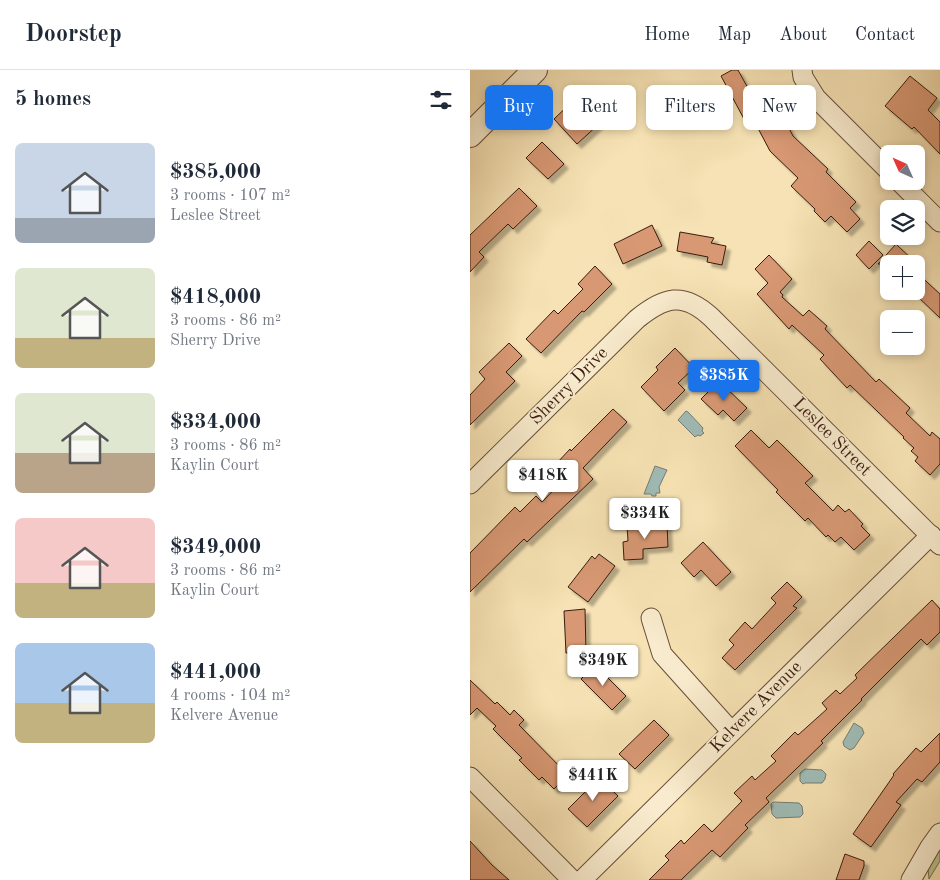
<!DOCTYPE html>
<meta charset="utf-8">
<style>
:root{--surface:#fff;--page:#f2f2f3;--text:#1f2937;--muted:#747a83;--line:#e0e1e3;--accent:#1a73e8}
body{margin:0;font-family:"Old Standard TT",serif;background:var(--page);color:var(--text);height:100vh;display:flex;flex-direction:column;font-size:19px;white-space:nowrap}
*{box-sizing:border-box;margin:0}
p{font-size:16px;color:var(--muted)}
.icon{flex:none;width:28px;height:28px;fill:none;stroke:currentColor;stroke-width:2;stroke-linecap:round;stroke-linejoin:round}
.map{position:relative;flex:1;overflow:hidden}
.sheet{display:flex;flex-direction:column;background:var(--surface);width:470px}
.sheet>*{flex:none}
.banner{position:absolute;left:15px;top:15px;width:380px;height:45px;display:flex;gap:10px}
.needle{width:32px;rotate:315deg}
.buttons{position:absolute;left:410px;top:75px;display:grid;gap:10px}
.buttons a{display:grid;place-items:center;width:45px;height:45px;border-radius:8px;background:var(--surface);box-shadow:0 2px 8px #0003;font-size:25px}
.price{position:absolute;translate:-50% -42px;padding:0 11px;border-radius:5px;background:#fff;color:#222;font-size:16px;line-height:32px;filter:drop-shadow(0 1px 2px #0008)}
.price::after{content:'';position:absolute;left:50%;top:30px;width:15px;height:11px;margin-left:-8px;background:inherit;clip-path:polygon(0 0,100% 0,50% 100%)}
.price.selected{background:var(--accent);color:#fff}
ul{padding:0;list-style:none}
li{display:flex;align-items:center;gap:15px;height:125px;padding:0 15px}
li span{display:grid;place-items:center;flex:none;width:140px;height:100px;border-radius:8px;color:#555}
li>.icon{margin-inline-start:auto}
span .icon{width:60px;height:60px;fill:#fffc;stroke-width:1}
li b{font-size:21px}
h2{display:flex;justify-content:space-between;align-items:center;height:60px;padding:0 15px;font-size:21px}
.chip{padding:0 18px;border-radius:8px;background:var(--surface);box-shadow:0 2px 8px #0003;font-size:18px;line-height:45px}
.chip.selected{background:var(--accent);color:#fff}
header{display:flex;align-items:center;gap:30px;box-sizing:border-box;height:70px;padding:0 25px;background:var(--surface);border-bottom:1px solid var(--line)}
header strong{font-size:24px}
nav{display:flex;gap:28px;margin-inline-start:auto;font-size:18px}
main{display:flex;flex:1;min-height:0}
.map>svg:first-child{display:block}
</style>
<header>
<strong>Doorstep</strong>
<nav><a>Home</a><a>Map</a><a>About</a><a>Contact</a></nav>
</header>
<main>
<section class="sheet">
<h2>5 homes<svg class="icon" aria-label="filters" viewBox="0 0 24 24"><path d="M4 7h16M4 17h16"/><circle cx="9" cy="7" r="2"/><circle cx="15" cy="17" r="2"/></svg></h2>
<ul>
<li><span style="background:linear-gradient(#c9d6e8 75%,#9aa5b1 0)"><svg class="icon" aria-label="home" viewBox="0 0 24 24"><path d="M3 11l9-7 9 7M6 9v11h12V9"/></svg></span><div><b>$385,000</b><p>3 rooms · 107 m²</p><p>Leslee Street</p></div></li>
<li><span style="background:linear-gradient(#dfe7d0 70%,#c2b280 0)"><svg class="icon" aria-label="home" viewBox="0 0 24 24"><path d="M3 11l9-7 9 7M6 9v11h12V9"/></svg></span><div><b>$418,000</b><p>3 rooms · 86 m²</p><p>Sherry Drive</p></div></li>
<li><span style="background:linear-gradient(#dfe7d0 60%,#b9a48a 0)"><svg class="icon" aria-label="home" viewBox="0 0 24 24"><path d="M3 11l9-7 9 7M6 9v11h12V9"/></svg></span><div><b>$334,000</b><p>3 rooms · 86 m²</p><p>Kaylin Court</p></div></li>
<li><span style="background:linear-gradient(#f6c9c9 65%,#c2b280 0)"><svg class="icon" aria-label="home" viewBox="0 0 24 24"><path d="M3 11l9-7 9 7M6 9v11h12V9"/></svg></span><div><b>$349,000</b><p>3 rooms · 86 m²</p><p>Kaylin Court</p></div></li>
<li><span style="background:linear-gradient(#a9c7e8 60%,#c2b280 0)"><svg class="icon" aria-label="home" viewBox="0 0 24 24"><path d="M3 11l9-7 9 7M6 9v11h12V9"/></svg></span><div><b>$441,000</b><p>4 rooms · 104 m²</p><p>Kelvere Avenue</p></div></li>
</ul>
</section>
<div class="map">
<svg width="470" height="810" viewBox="0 0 470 810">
<defs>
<filter id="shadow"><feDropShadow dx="4.5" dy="4.5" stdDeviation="1" flood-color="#0004"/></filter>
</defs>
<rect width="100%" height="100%" fill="#f6e2b4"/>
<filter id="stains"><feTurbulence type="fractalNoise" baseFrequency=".004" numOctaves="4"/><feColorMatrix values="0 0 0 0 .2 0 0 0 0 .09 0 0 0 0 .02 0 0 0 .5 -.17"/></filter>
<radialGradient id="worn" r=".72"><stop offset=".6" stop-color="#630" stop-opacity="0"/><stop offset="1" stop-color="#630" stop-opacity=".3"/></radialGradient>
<path fill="#b8c490" stroke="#787050" d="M470,779V791L459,809L458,798Z"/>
<g fill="#9fbcb6" stroke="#767c73">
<path d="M216,341L218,342L233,358L232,361L234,363L230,366L228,365L225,367L208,350Z"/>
<path d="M185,396L197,400L189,417L190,423H186V426H182L181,424H174Z"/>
<path d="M384,653L392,658L394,663L384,678L380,680L374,676L373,672Z"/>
<path d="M335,699L352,700L356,704L355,709L352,713H335L333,714L330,711V703Z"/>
<path d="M303,732L329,733L332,736L333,744L330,747L306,748L302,744L301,734Z"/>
</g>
<g fill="#d79873" stroke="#391c0f" filter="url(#shadow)">
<path d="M262,0H268L285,31L301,23L323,66L358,99L356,102L386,132L380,138L390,149L377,162L361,146L355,152L344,141L345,139L321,116L328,108L300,81L281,45L274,49L251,6Z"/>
<path d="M440,6L467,28L458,40L470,52V84L444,57L442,59L415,36Z"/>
<path d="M105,29L129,54L107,74L84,49Z"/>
<path d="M72,72L94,94L78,109L56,88Z"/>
<path d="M49,118L67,136L43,159L38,154L9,182L14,187L0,202V165Z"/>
<path d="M182,155L192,176L153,194L144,174Z"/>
<path d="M210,162L244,168L241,173L256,176L252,195L237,192L238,187L207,181Z"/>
<path d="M399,171L413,185L399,199L386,185Z"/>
<path d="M426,174L447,194H408Z"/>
<path d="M299,185L322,209L310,222L313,225L312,227L333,246L339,240L357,256L355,259L406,312L409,309L440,338L436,343L460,366L462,362L470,369V394L460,405L445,391L448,387L441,381L444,378L433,368L434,367L380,315L377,318L350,289L354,285L322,255L319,259L287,224L298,213L285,199Z"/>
<path d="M125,196L142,214L114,242L112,241L71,283L56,269L84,240L88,244L113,219L108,214Z"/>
<path d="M446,202L470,224V248L446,225Z"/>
<path d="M39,273L52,286L36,302L45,311L0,355V325L15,309L9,302Z"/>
<path d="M205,278L224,298L208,313L215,320L194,341L171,317L188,300L186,297Z"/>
<path d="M249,311L277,338L264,351L253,340L248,345L231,329Z"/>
<path d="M143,339L157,352L113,398L123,409L57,472L54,469L0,522V483L45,437L50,442L66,426L72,432L97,406L86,394L100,379L101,381Z"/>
<path d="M281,360L299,378L307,370L343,406L335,413L363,441L368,435L375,442L379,439L393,454L391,456L400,465L384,480L371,467L365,472L358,465L356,467L338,448L335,451L306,422L308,420L265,376Z"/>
<path d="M197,453L198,477L173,479V489L154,490L153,472L158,471L157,456Z"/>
<path d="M233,472L261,502L246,516L231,500L224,507L211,493Z"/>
<path d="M129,484L145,496L118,532L98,517L122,486L125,489Z"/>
<path d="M317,512L332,527L323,536L327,538L265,600L252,588L264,575L259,570L275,552L282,559L306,533L301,528Z"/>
<path d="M462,530L470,539V562L457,575L451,569L391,629L392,630L351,671L353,673L296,728L299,732L275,755L278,758L250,787L242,780L211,810H179L199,790L195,786L211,770L214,774L234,754L242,762L272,731L264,723L282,706L285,710L306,691L301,686L325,662L328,665L357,639L352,633L366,620L370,624L387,608L385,605Z"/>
<path d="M115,539L116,582L96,583L94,541Z"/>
<path d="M125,595L156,626L142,640L111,609Z"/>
<path d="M0,610L25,634L27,632L40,645L44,640L54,650L49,655L98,705L84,719L72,707L69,710L49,690L52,688L23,659L26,656L7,638L0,645Z"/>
<path d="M184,650L199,665L165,699L149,684Z"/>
<path d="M470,663V692L452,712L447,709L426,732L431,735L401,777L383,764L424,705L423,704L446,678L451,682Z"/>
<path d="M129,708L148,726L117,757L98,739Z"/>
<path d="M0,771L22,795L39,810H0Z"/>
<path d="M375,784L394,791V796L389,810H366Z"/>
</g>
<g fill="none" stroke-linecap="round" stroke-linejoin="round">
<defs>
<g id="minor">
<path d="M332,0L333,7L346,28L419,101"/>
<path d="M429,111L470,152"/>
<path d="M0,414L167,249C194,227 213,221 241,247L470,475"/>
<path d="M181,548L192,584L261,661"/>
<path d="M0,707L102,810"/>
<path d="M112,810L461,465"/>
<path d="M441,810L460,777L470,763"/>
</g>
<path id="tertiary" d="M0,65L65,0"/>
</defs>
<use href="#minor" stroke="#684e38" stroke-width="21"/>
<use href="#tertiary" stroke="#684e38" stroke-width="26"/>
<use href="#minor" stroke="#f9ecce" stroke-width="19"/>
<use href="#tertiary" stroke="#f9ecce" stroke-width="24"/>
</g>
<g text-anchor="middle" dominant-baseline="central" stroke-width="4" stroke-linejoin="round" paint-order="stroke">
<g font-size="18" fill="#391c0f" stroke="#f9ecce">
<text transform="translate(99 316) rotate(-45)">Sherry Drive</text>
<text transform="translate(362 367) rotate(45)">Leslee Street</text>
<text transform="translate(286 637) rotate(-45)">Kelvere Avenue</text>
</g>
</g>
<rect width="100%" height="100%" filter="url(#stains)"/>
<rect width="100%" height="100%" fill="url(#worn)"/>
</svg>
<div class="buttons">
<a><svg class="needle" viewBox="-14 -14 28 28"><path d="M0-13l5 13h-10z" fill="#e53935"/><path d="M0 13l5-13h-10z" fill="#747a83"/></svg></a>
<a><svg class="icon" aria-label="layers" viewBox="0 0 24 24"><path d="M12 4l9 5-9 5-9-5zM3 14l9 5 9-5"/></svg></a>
<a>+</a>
<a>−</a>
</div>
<b class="price selected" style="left:254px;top:332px">$385K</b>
<b class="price" style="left:73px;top:432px">$418K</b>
<b class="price" style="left:175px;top:470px">$334K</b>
<b class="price" style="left:133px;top:617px">$349K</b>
<b class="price" style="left:123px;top:732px">$441K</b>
<div class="banner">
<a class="chip selected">Buy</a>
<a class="chip">Rent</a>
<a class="chip">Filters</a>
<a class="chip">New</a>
</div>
</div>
</main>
